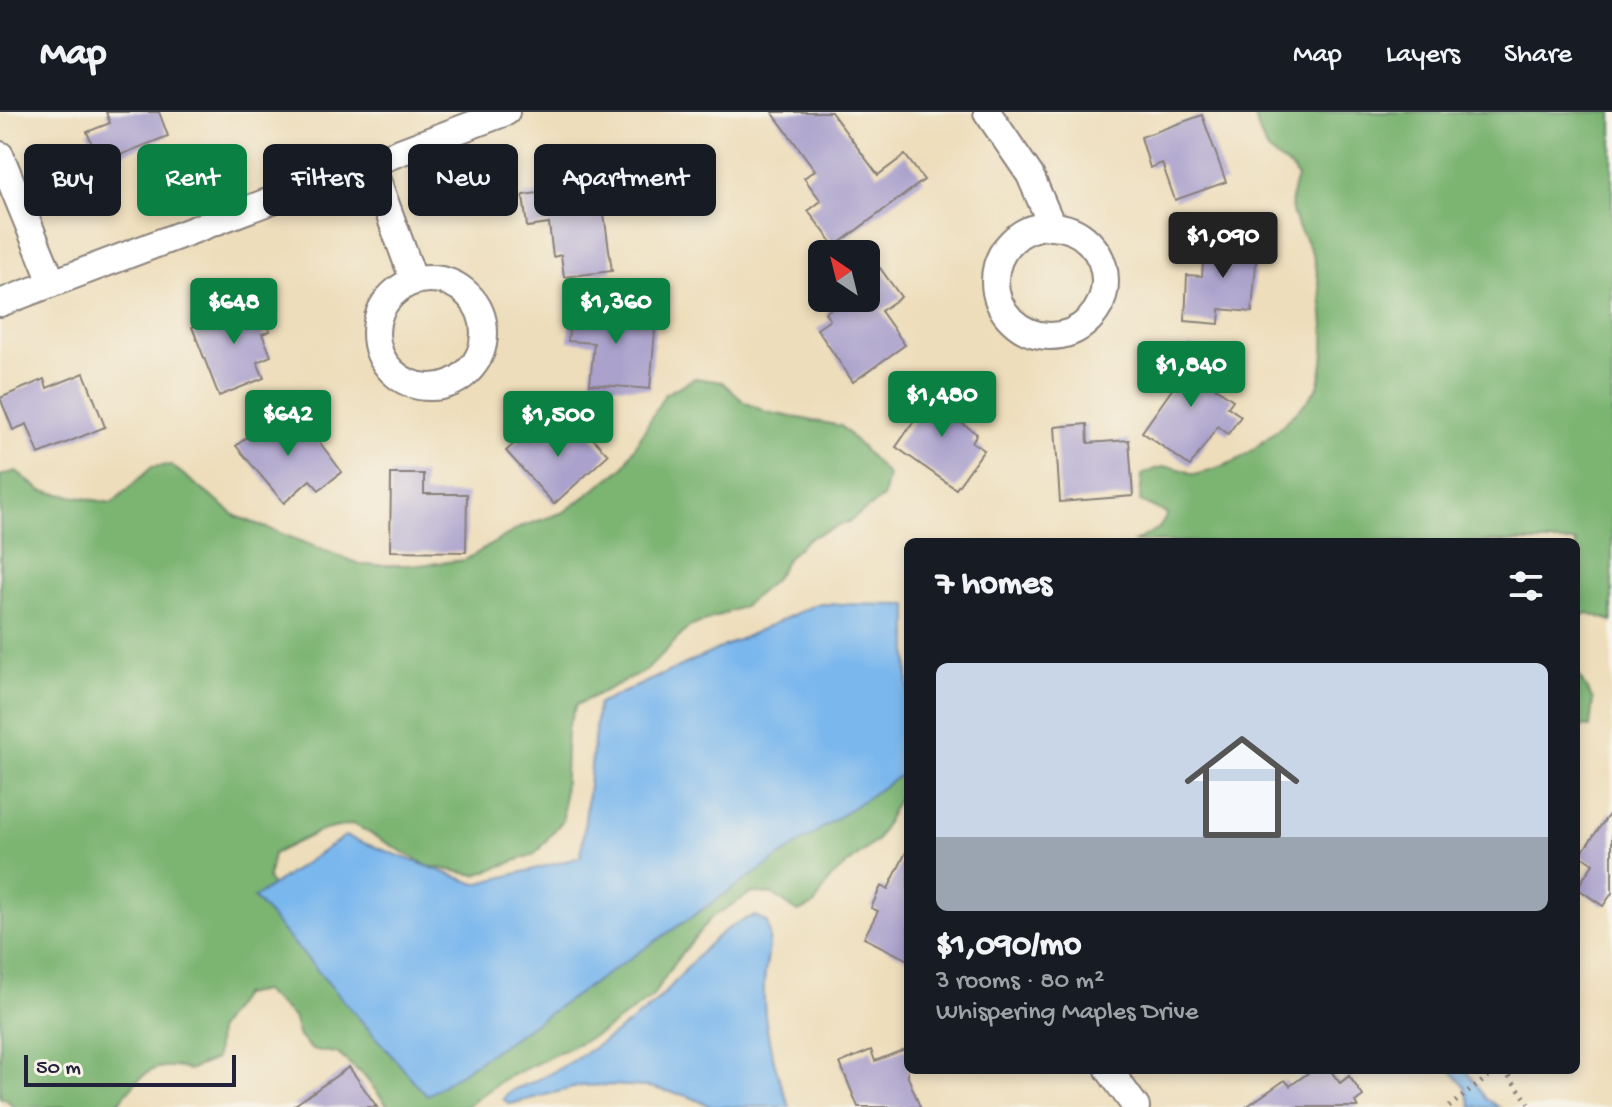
<!DOCTYPE html>
<meta charset="utf-8">
<style>
:root{--surface:#171b24;--page:#20242c;--text:#f1f3f6;--muted:#9ea1a6;--line:#363941;--accent:#0b8043}
body{margin:0;font-family:"Gochi Hand",sans-serif;background:var(--page);color:var(--text);height:100vh;display:flex;flex-direction:column;font-size:30px;white-space:nowrap}
*{box-sizing:border-box;margin:0}
p{font-size:26px;color:var(--muted)}
.icon{flex:none;width:44px;height:44px;fill:none;stroke:currentColor;stroke-width:2;stroke-linecap:round;stroke-linejoin:round}
.map{position:relative;flex:1;overflow:hidden}
.drawer{position:absolute;left:904px;top:426px;width:676px;height:536px;display:flex;flex-direction:column;background:var(--surface);border-radius:12px;box-shadow:0 4px 12px #0003}
.drawer>*{flex:none}
.hud{position:absolute;left:24px;top:32px;width:760px;height:72px;display:flex;gap:16px}
.needle{width:52px;rotate:325deg}
.controls{position:absolute;left:808px;top:128px;display:grid;gap:16px}
.controls a{display:grid;place-items:center;width:72px;height:72px;border-radius:12px;background:var(--surface);box-shadow:0 4px 12px #0003;font-size:40px}
.scale{position:absolute;left:24px;bottom:20px;width:212px;box-sizing:border-box;padding-left:8px;border:4px solid #22223b;border-top:0;font-size:22px;line-height:28px;white-space:nowrap;color:#22223b;-webkit-text-stroke:6px #f7f3e8;paint-order:stroke}
.price{position:absolute;translate:-50% -68px;padding:0 18px;border-radius:8px;background:var(--accent);color:#fff;font-size:26px;line-height:52px;filter:drop-shadow(0 2px 4px #0008)}
.price::after{content:'';position:absolute;left:50%;top:48px;width:24px;height:18px;margin-left:-12px;background:inherit;clip-path:polygon(0 0,100% 0,50% 100%)}
.price.active{background:#222;color:#fff}
ul{padding:0;list-style:none}
li{display:grid;align-content:center;gap:16px;height:424px;padding:0 32px}
li span{display:grid;place-items:center;height:248px;border-radius:12px;color:#555}
li>.icon{margin-inline-start:auto}
span .icon{width:144px;height:144px;fill:#fffc;stroke-width:1}
li b{font-size:34px}
h2{display:flex;justify-content:space-between;align-items:center;height:96px;padding:0 32px;font-size:34px}
.pill{padding:0 28px;border-radius:12px;background:var(--surface);box-shadow:0 4px 12px #0003;font-size:28px;line-height:72px}
.pill.active{background:var(--accent);color:#fff}
header{display:flex;align-items:center;gap:48px;box-sizing:border-box;height:112px;padding:0 40px;background:var(--surface);border-bottom:2px solid var(--line)}
header strong{font-size:38px}
nav{display:flex;gap:44px;margin-inline-start:auto;font-size:28px}
.map>svg:first-child{display:block}
</style>
<header>
<strong>Map</strong>
<nav><a>Map</a><a>Layers</a><a>Share</a></nav>
</header>
<div class="map">
<svg width="1612" height="995" viewBox="0 0 1612 995">
<rect width="100%" height="100%" fill="#f7f3e8"/>
<filter id="ink" filterUnits="userSpaceOnUse"><feTurbulence type="fractalNoise" baseFrequency=".0125" numOctaves="2"/><feDisplacementMap in="SourceGraphic" scale="16" xChannelSelector="R" yChannelSelector="G"/><feConvolveMatrix kernelMatrix="1 2 1 2 8 2 1 2 1" color-interpolation-filters="sRGB"/></filter>
<filter id="wash" filterUnits="userSpaceOnUse"><feTurbulence type="fractalNoise" baseFrequency=".006" numOctaves="4" result="noise"/><feDisplacementMap in="SourceGraphic" scale="32" xChannelSelector="R" yChannelSelector="G"/><feGaussianBlur stdDeviation="1.8" result="paint"/><feColorMatrix in="noise" values="0 0 0 0 0 0 0 0 0 0 0 0 0 0 0 0 0 1.4 0 .05"/><feComposite in="paint" operator="in"/></filter>
<g filter="url(#wash)">
<rect width="100%" height="100%" fill="#edddba"/>
<g fill="#7bb472" stroke="#4e6b56" stroke-width="2">
<path d="M1254,0H1612V509L1588,501L1576,506V430H1134L1159,416L1168,402L1140,389L1142,363C1163,351 1173,353 1195,363C1208,358 1223,355 1235,349C1254,340 1313,289 1319,271C1329,238 1323,188 1316,155C1307,113 1280,114 1297,65C1291,54 1288,54 1278,47C1263,38 1258,17 1254,0Z"/>
<path d="M695,266L722,270L744,290L766,300L841,314L888,363L883,386L848,410L809,426L789,444L773,469L744,494L689,515L647,558L576,593L567,617L563,708L535,742L476,763L428,754L353,712L320,719L273,742L268,767L300,816L372,894L908,587V669L877,728L831,766L814,793L798,800L773,782L751,781L711,806L675,850L652,885L604,919L504,967L466,995H389L364,964L337,941L312,938L299,925L293,905L263,879L242,883L218,917L216,947L189,958C149,946 139,967 115,995H13L6,987L0,986V364L16,359L42,379L112,391L152,355L171,353L236,404L362,453H419L465,448L521,415L564,400L623,356L665,282Z"/>
<path d="M1576,559L1593,588L1590,615L1576,614Z"/>
</g>
<g fill="#7ab7ed" stroke="#4e6c94" stroke-width="2">
<path d="M817,492L908,493V658L427,984L254,786L345,724L476,772L581,745L598,592Z"/>
<path d="M755,804L767,810C773,830 765,851 764,872C762,915 774,956 790,995H712L688,984L649,975L606,973L581,974L510,992L503,987C510,976 523,975 535,969C573,951 610,926 644,900C683,871 706,817 755,804Z"/>
<path d="M1450,958H1466L1486,987L1499,995H1472L1464,973Z"/>
</g>
<g id="blocks">
<g fill="#aaa1cc">
<path d="M106,0H159L168,24L100,51L87,20L110,11Z"/>
<path d="M772,0H831L878,63L905,43L924,68L835,134L808,99L821,89L804,66L815,58Z"/>
<path d="M1202,3L1226,70L1175,88L1162,51L1150,56L1141,25Z"/>
<path d="M568,77L569,84L601,80L612,159L564,165L561,143L553,145L549,112L527,115L523,83Z"/>
<path d="M1213,122L1258,126L1252,200L1220,197L1219,212L1185,209L1187,163L1202,164L1204,137H1212Z"/>
<path d="M880,156L901,185L881,199L905,233L853,270L817,217L830,208L825,201L846,186H866V166Z"/>
<path d="M257,185L270,219L262,222L271,244L257,250L264,266L219,284L192,215Z"/>
<path d="M571,195L656,206L650,277L590,272L594,231L568,229Z"/>
<path d="M1190,233L1218,253L1206,269L1233,288L1228,295L1241,304L1228,322L1218,314L1190,354L1142,320L1173,276L1164,269Z"/>
<path d="M84,261L105,315L39,342L27,312L13,318L0,286L44,267L47,276Z"/>
<path d="M940,272L966,290L955,306L977,322L972,330L984,338L956,377L896,335Z"/>
<path d="M276,301L285,311L289,308L307,330L314,323L342,360L319,378L310,368L284,391L236,334Z"/>
<path d="M575,307L608,343L554,392L506,339L530,317L539,327L546,321L551,326Z"/>
<path d="M1087,312L1088,331L1129,328L1133,384L1060,390L1055,315Z"/>
<path d="M391,362H424V382H467L466,440L390,439Z"/>
<path d="M1612,698V781L1603,794L1577,776L1593,752L1580,743Z"/>
<path d="M908,736V848L864,826L878,799L871,796L881,774L888,777Z"/>
<path d="M908,936V965L920,995H858L840,951L871,938L875,949Z"/>
<path d="M349,955L377,995H292Z"/>
<path d="M1312,958H1330L1340,971L1349,964L1363,984L1355,990L1358,995H1246L1285,968L1290,974Z"/>
</g>
</g>
</g>
<g filter="url(#ink)">
<use href="#blocks" fill-opacity="0" stroke="#88807a" stroke-width="2"/>
<g fill="none" stroke-linecap="round" stroke-linejoin="round">
<defs>
<g id="minor">
<path d="M987,0L1030,63L1052,114"/>
<path d="M0,43L52,170"/>
<path d="M371,52L414,169"/>
<circle cx="1050" cy="169" r="55"/>
<circle cx="430" cy="221" r="54"/>
<path d="M0,191L506,0"/>
<path d="M1109,958L1136,995"/>
</g>
</defs>
<use href="#minor" stroke="#88807a" stroke-width="30"/>
<g stroke="#88807a" stroke-width="5" stroke-dasharray="2 6" stroke-linecap="butt">
<path d="M1504,958L1532,995"/>
<path d="M1449,995L1497,958"/>
</g>
<use href="#minor" stroke="#fff" stroke-width="26"/>
</g>
</g>
</svg>
<div class="controls">
<a><svg class="needle" viewBox="-14 -14 28 28"><path d="M0-13l5 13h-10z" fill="#e53935"/><path d="M0 13l5-13h-10z" fill="#9ea1a6"/></svg></a>
</div>
<div class="scale">50 m</div>
<b class="price active" style="left:1223px;top:168px">$1,090</b>
<b class="price" style="left:234px;top:234px">$648</b>
<b class="price" style="left:616px;top:234px">$1,360</b>
<b class="price" style="left:1191px;top:297px">$1,840</b>
<b class="price" style="left:942px;top:327px">$1,480</b>
<b class="price" style="left:288px;top:346px">$642</b>
<b class="price" style="left:558px;top:347px">$1,500</b>
<div class="hud">
<a class="pill">Buy</a>
<a class="pill active">Rent</a>
<a class="pill">Filters</a>
<a class="pill">New</a>
<a class="pill">Apartment</a>
</div>
<section class="drawer">
<h2>7 homes<svg class="icon" aria-label="filters" viewBox="0 0 24 24"><path d="M4 7h16M4 17h16"/><circle cx="9" cy="7" r="2"/><circle cx="15" cy="17" r="2"/></svg></h2>
<ul>
<li><span style="background:linear-gradient(#c9d6e8 70%,#9aa5b1 0)"><svg class="icon" aria-label="home" viewBox="0 0 24 24"><path d="M3 11l9-7 9 7M6 9v11h12V9"/></svg></span><div><b>$1,090/mo</b><p>3 rooms · 80 m²</p><p>Whispering Maples Drive</p></div></li>
</ul>
</section>
</div>
